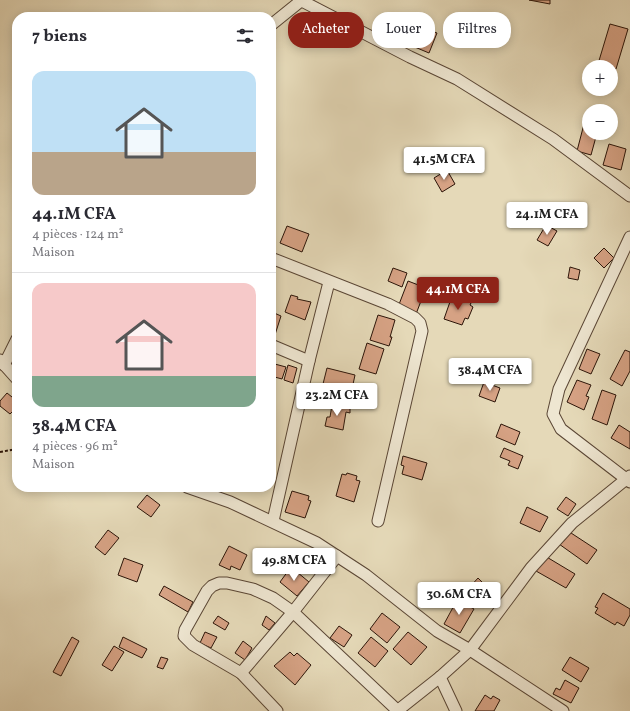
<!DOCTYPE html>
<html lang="fr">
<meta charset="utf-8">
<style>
:root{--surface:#fff;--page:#f7f7f7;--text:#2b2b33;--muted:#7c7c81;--line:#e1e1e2;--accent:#8f2418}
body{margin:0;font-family:Vollkorn,serif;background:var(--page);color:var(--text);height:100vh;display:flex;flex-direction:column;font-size:15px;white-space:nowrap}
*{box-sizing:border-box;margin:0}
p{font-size:13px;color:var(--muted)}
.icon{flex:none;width:22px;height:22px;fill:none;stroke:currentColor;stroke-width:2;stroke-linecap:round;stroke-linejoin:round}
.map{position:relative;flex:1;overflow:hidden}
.side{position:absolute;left:12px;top:12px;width:264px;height:480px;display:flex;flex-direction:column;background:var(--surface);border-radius:16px;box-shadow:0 2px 10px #0003}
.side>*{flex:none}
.hud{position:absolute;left:288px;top:12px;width:282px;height:36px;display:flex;gap:8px}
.controls{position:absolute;left:582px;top:60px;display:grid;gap:8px}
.controls a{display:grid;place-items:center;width:36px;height:36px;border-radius:50%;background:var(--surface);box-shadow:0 2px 10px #0003;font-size:20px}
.price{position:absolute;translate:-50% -34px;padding:0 9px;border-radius:4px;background:#fff;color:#222;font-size:13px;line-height:26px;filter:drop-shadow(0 1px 2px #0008)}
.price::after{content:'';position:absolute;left:50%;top:24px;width:12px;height:9px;margin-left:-6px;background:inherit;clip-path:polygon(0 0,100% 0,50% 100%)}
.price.on{background:var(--accent);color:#fff}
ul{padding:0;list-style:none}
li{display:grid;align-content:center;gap:8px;height:212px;padding:0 20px}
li+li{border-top:1px solid var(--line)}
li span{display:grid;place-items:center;height:124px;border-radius:12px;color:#555}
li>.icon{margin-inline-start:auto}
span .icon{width:72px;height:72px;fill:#fffc;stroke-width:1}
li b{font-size:17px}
h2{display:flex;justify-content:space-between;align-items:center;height:48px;padding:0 20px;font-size:17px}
.tag{padding:0 14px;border-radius:16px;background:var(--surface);box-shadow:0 2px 10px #0003;font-size:14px;line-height:36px}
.tag.on{background:var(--accent);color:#fff}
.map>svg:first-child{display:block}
</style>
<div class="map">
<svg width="630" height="711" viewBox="0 0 630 711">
<rect width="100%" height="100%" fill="#e5d9b8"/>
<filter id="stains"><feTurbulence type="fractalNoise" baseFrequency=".005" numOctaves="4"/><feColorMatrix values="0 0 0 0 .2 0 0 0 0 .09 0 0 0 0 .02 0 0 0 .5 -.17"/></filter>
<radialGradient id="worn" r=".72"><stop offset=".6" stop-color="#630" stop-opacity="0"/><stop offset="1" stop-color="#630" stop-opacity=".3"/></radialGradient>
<g fill="#d6a284" stroke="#2c1509">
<path d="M529,0H550V4Z"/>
<path d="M610,24L628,29L616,69L598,64Z"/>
<path d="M418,26L437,33L429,53L410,45Z"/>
<path d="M584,124L589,125V133H597L591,155L577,151Z"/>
<path d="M609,144L626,149L621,170L603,165Z"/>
<path d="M447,170L455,184L442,192L434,178Z"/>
<path d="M546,225L557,231L548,246L537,240Z"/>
<path d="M287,226L309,234L302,252L280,243Z"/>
<path d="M604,248L614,258L604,268L594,258Z"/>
<path d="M570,267L580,270L578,280L568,278Z"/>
<path d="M393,268L407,273L402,287L388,281Z"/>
<path d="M408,281L426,288L416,314L398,307Z"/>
<path d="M291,295L298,297L297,299L311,302L305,320L285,312Z"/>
<path d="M452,296L471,303L470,305L473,307L468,319L465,318L462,325L444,319Z"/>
<path d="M272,312L281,316L273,341H271Z"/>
<path d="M378,315L395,320L390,337H392L389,346L370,340Z"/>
<path d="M367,343L384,349L376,374L359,369Z"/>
<path d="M587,349L600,354L591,374L579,369Z"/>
<path d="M625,350L630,352V371L622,386L610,379Z"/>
<path d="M271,363L286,367L282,379L271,376Z"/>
<path d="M288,365L297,368L293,383L284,380Z"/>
<path d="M327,368L355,375L349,403L320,396Z"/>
<path d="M577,380L591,385L586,396L589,397L584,410L567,402Z"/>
<path d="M484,382L500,388L495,402L479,396Z"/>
<path d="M602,390L616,395L607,425L592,419Z"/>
<path d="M7,393L17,401V407L10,414L0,406V401Z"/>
<path d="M332,405L350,408V413L346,412L343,430L325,426L327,417H330Z"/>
<path d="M501,424L520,432L515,445L496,437Z"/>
<path d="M619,425L630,432V449L611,438Z"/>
<path d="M504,448L523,456L518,469L508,465L510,461L500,457Z"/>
<path d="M403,456L427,463L422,480L402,474L404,466L401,465Z"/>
<path d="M347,473L357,476L356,480L360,481L354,502L336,496L342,474L346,475Z"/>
<path d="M292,491L309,496L308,500L311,501L305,518L285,512Z"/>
<path d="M147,495L160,505L151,517L137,507Z"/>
<path d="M566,497L576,504L568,516L557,509Z"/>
<path d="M527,507L548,517L540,532L520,523Z"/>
<path d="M108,530L119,538L105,555L95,547Z"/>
<path d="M568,531L597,550L587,564L559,544Z"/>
<path d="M229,546L247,555L240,570L231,566L230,570L219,565Z"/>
<path d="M545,556L575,574L566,588L536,571Z"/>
<path d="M124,558L143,565L137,582L118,575Z"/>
<path d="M291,567L309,582L297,596L280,582Z"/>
<path d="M478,578L487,587L478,596L469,588Z"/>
<path d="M164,586L193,602L188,612L159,595Z"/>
<path d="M603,593L630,609V615L624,626L617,622L615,625L595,613L598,608L595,607Z"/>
<path d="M457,600L474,609L460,633L444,624Z"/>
<path d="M382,613L400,627L387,643L370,629Z"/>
<path d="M218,616L229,623L225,630L213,623Z"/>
<path d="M266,616L275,623L269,630L262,625Z"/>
<path d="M339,626L352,635L344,647L330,638Z"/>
<path d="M205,632L217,637L211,648L200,643Z"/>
<path d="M408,632L427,647L411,665L393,649Z"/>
<path d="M72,637L79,641L61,676L53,672Z"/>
<path d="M123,637L147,649L142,658L119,647Z"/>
<path d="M371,637L388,651L375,667L358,653Z"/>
<path d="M243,641L252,648L245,660L235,653Z"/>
<path d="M114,646L124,652L112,671L102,665Z"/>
<path d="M290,652L294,656L297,653L311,665L295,685L274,666Z"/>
<path d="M161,657L168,659L163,669L157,667Z"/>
<path d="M570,657L589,668L581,682L562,670Z"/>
<path d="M565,680L579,688L571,703L553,694L556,688L560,690Z"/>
<path d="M485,695L491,699L493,696L500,700L494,711H475Z"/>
</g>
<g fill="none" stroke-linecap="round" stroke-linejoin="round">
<defs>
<g id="minor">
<path d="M302,1L410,57L457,79L553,139L630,196"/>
<path d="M271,25L302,0"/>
<path d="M630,237L559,389L553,414L561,429L630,482"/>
<path d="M271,258L388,304L415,318L420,323L422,331L378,521"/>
<path d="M271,345L309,361"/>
<path d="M0,360L17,379"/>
<path d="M4,365L17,339"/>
<path d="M187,487L230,502L317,543L366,575L437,631L470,650L563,711"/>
<path d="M273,521L309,361L329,282"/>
<path d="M241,673L293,612L337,556"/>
<path d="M440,677L456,711"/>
<path d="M277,711L241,673L193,645L184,636L185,630L207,591L212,586L219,583H227L253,589L273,598L293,612L398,711"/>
<path d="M397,711L440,677L470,650L531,568L572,523L630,476"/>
</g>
</defs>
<use href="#minor" stroke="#5a4635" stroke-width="13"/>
<path stroke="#2c1509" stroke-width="2" stroke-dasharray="3 2" stroke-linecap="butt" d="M0,452L17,449"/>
<use href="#minor" stroke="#eee6d1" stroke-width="11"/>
</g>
<rect width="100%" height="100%" filter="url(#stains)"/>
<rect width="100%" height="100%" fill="url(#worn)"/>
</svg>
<div class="controls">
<a>+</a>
<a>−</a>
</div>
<b class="price" style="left:444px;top:181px">41.5M CFA</b>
<b class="price" style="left:547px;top:236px">24.1M CFA</b>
<b class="price on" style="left:458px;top:311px">44.1M CFA</b>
<b class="price" style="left:490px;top:392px">38.4M CFA</b>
<b class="price" style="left:337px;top:417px">23.2M CFA</b>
<b class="price" style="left:294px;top:582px">49.8M CFA</b>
<b class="price" style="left:459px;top:616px">30.6M CFA</b>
<div class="hud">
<a class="tag on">Acheter</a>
<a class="tag">Louer</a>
<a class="tag">Filtres</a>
</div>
<section class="side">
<h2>7 biens<svg class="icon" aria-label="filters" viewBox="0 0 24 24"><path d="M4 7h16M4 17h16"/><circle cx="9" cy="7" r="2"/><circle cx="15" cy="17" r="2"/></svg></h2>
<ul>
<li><span style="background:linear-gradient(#bfe0f5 65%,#b9a48a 0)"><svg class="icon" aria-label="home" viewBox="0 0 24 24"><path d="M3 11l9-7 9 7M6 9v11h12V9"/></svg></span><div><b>44.1M CFA</b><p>4 pièces · 124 m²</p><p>Maison</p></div></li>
<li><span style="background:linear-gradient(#f6c9c9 75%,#7fa58c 0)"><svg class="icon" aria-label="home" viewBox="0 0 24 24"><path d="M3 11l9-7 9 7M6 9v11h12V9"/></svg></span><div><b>38.4M CFA</b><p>4 pièces · 96 m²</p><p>Maison</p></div></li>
</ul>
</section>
</div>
